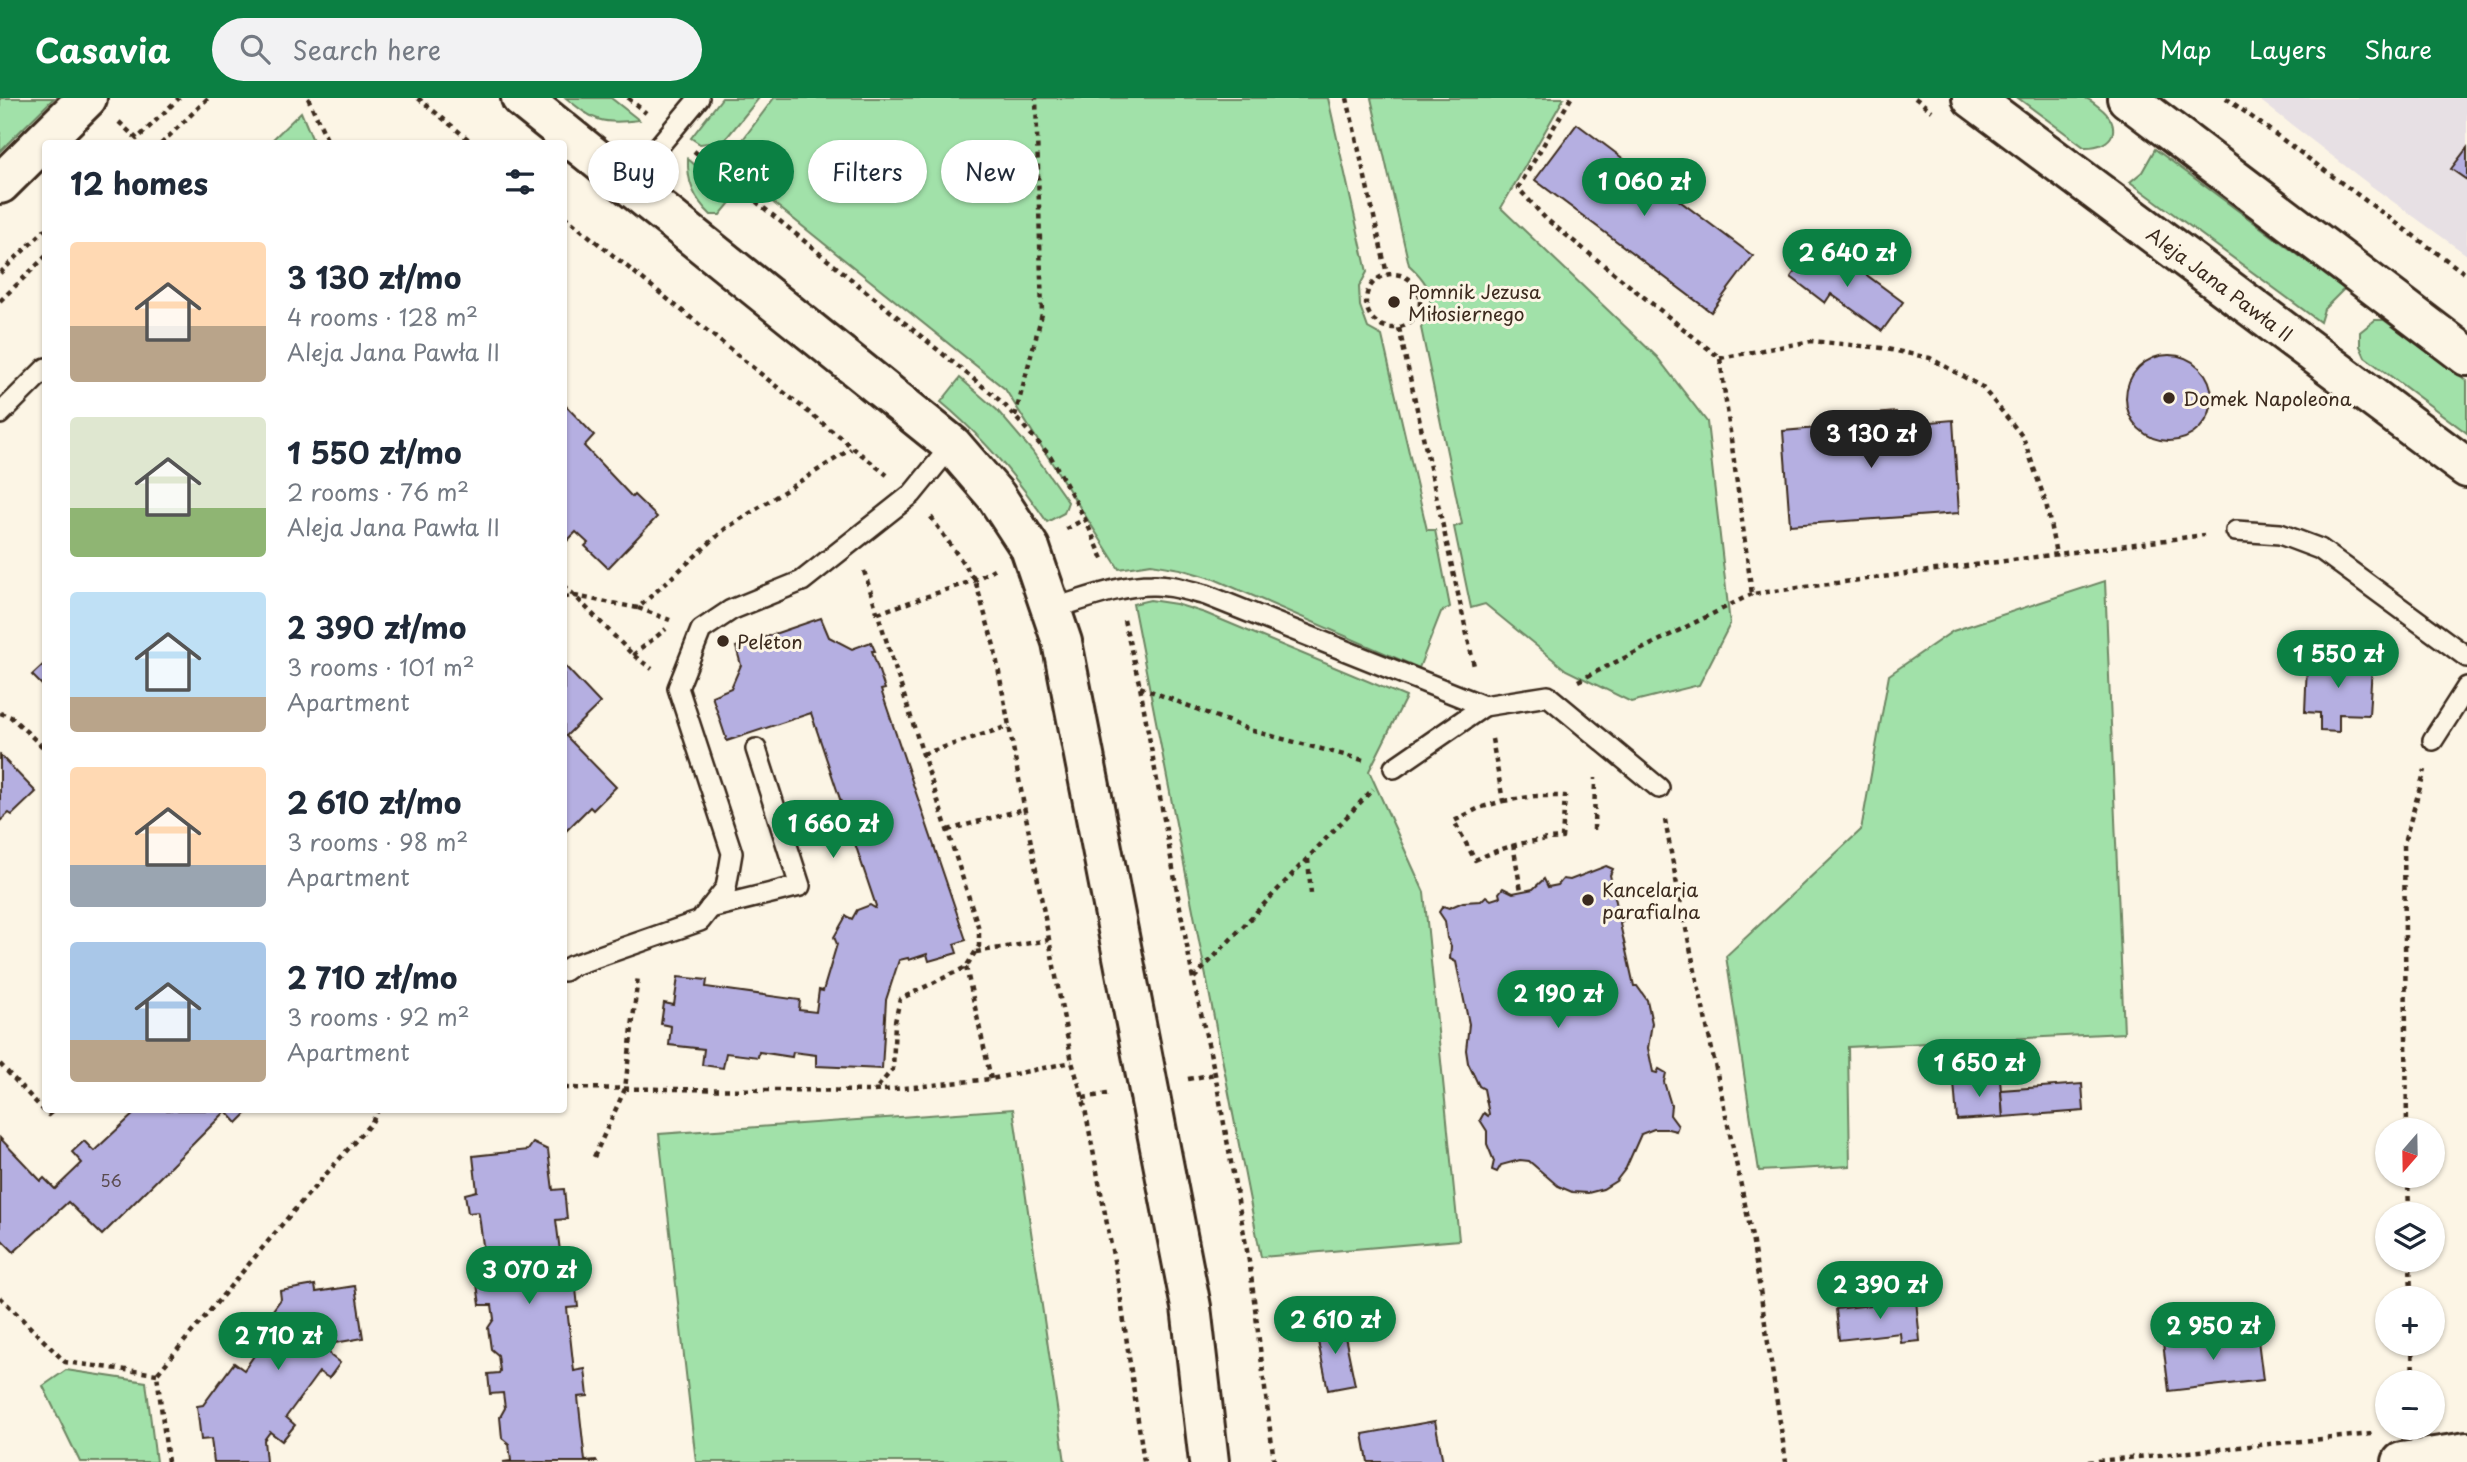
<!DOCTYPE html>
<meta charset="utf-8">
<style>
:root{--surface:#fff;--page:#f2f2f3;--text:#1f2937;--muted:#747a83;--accent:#0b8043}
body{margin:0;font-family:"Playpen Sans",sans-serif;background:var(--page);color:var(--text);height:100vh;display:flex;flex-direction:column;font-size:26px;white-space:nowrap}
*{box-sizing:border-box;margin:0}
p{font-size:23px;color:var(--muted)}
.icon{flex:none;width:38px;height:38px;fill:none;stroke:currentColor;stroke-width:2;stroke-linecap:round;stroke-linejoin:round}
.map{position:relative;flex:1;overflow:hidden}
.details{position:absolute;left:42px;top:42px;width:525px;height:973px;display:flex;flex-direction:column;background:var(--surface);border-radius:7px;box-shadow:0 2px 5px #0004}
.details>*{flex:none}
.banner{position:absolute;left:588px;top:42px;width:665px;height:63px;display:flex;gap:14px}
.needle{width:46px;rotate:200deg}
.buttons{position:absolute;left:2375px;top:1020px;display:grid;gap:14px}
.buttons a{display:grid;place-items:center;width:70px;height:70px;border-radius:50%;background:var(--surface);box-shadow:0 2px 5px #0004;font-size:35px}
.price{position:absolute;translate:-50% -60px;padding:0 16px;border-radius:24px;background:var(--accent);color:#fff;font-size:23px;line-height:46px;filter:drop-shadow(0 2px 4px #0008)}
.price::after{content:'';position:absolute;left:50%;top:42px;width:21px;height:16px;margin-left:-10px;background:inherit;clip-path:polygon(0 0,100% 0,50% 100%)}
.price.active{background:#222;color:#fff}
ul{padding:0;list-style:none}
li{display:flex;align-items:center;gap:21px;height:175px;padding:0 28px}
li span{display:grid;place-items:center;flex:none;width:196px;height:140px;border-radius:7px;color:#555}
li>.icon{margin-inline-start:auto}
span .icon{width:84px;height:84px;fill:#fffc;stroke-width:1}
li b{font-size:30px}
h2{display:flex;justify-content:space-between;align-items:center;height:84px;padding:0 28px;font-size:30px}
.pill{padding:0 24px;border-radius:32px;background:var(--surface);box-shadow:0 2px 5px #0004;font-size:24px;line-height:63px}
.pill.active{background:var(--accent);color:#fff}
header{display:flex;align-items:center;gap:42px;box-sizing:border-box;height:98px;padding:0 35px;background:var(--accent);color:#fff}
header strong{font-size:33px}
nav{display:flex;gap:38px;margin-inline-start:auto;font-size:24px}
.search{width:490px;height:63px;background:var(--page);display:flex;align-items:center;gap:18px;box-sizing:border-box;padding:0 24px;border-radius:38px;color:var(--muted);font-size:26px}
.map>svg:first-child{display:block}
</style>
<header>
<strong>Casavia</strong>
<div class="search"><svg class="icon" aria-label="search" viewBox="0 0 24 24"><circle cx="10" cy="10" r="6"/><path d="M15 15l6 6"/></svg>Search here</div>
<nav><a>Map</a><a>Layers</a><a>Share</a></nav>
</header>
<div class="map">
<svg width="2467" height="1364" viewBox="0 0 2467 1364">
<rect width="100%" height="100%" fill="#fcf5e5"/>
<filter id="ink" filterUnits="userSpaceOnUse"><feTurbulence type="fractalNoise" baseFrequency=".0143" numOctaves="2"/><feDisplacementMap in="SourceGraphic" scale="14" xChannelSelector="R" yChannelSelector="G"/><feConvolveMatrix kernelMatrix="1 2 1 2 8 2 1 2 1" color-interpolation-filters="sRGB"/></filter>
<g filter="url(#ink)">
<path fill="#e7e0e4" d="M2257,0H2467V157L2370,87Z"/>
<g fill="#a1e1a9" stroke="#6e8664" stroke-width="2">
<path d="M0,0H54L0,53Z"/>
<path d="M566,0H611L639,22C602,27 594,23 566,0Z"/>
<path d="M722,0H759L724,43L700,46L691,40Z"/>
<path d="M774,0H1328L1367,174L1359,189L1360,208L1368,230L1382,238L1427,432H1435L1450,509L1441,514L1419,570L1214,481L1180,471L1151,466L1119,471L1005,291L735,74V52Z"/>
<path d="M1371,0H1564L1501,110L1657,259L1707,324L1730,526L1699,587L1631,604L1566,572L1485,506L1471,510L1454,429L1462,426L1421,230C1437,202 1432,188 1409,167Z"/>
<path d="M2018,0C2033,0 2072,0 2085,0C2090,1 2095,6 2099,9C2124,28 2114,50 2084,49Z"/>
<path d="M301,14L314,45H269Z"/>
<path d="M2155,51L2344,191L2324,211L2320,224L2130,84L2142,74Z"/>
<path d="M688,61L734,100L720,117H711C694,101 687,84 688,61Z"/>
<path d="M2375,222H2384L2467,283V335L2365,259L2360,248V234Z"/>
<path d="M960,280L997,312L1032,353L1068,404L1064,415L1047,424C1016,378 983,339 941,304Z"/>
<path d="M2105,483L2124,935L1848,949L1850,1068L1759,1073L1726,858L1861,732L1889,577L1953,533Z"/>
<path d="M1150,502L1176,506L1205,515L1406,599L1369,673L1424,794L1459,1142L1261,1159L1133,506Z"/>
<path d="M1013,1011L1065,1364H696L659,1036Z"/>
<path d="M66,1272L146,1284L156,1364H80L43,1288Z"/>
</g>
<g fill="#b5afe1" stroke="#3b2a1e" stroke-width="2">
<path d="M1577,26L1753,158L1711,214L1535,82Z"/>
<path d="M2467,50V82L2451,71Z"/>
<path d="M1812,150L1847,176L1853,167L1903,204L1882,233L1831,196L1825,205L1791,179Z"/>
<circle cx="2169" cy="300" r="43"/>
<path d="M564,306L594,337L584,348L632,399L634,397L657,419L608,470L585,448L588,445L576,434L566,444L564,442Z"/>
<path d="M1896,314L1897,327L1953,322L1959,415L1790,427L1783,333L1841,328V319Z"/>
<path d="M821,520L829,539L852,551L871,544L875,553H872L885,591L881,592L966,842L954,846L957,855L929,863L927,856L909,862L908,860L899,862L886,902L882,971L816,968V957L793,954L792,959L759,954L758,959L726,955L723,970L702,967L704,951L669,947L671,928L661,926L664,905L674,907L678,879L707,882L706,889L800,902L799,912L816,914L819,892L823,893L837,846L834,839L846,818L852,821L857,812L870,807L875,810L876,808L811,615L727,643L712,598L731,590L741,567L736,549Z"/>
<path d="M2333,553L2353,554V568L2372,569L2369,617L2339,616V634L2320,633V615L2305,614L2307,566L2332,567Z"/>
<path d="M46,564V591L32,577Z"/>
<path d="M564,567L600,605L566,638L616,689L593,712L590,709L564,735Z"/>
<path d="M0,657L36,694L12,717L9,715L0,723Z"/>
<path d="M1606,768L1613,771L1610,777L1619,817L1625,820L1620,826L1634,888H1637L1647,902L1652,925L1648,950L1653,974L1657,975L1659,971L1666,975L1664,984L1671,1007L1670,1017L1678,1028L1676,1033L1668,1031H1654L1641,1036L1626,1070L1616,1083L1603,1091L1588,1095L1572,1094L1558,1088L1529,1063L1520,1062L1501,1067L1497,1074L1492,1072L1494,1063L1487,1046V1033L1480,1022L1484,1015L1488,1018L1489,1016L1484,991L1479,988L1468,965L1466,952L1469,926L1456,864L1450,861L1451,848L1447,840L1445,823L1439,814L1443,808L1449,810L1463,804L1481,803L1486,798L1491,802L1500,799L1499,795L1503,790L1513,795L1533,791L1544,781L1548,789L1558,787L1563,781L1570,782Z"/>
<path d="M2000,981L2003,1019L1957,1022L1954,984Z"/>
<path d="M2082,986L2084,1013L2003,1019L2001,992Z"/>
<path d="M138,1012H250L237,1025L226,1013L102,1137L68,1104L14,1154L0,1140V1040L41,1083L44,1080L55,1091L82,1065L72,1054L84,1043L94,1053Z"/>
<path d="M533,1045L548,1052L553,1092L564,1091L567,1121L556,1122L564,1184L575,1182L578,1209L567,1210L574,1273L585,1271L588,1298L578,1299L585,1363L596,1362L597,1364H503L511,1363L509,1346L502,1340L500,1319L505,1310L503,1295L490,1296L488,1276L499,1275L500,1273L498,1257L491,1251L488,1230L494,1221L492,1207H480L477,1186L488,1185L479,1117L478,1114L468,1115L465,1096L477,1093L473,1058L528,1052Z"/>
<path d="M315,1187L316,1194L355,1188L363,1240L335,1245L329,1253L331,1258L340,1265L329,1280L319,1274L286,1319L295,1327L282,1343L270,1334L264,1342L266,1364H214L211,1341L201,1342L197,1308L203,1307L234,1265L244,1272L260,1249L251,1242L281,1201L280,1193Z"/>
<path d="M1916,1202L1920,1243L1901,1245L1900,1235L1839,1242L1836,1211Z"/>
<path d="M1342,1224L1355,1287L1328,1292L1315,1229Z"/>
<path d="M2257,1234L2263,1282L2169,1293L2163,1245Z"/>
<path d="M1435,1323L1443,1364H1368L1363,1336Z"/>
</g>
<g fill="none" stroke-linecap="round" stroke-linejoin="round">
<defs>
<g id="service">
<path d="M628,85L699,0"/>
<path d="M0,316L46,270"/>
<path d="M2236,433L2280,436L2320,451L2467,559"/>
<path d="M1051,511C1083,502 1119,487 1152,487C1171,486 1189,493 1206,497L1484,608L1548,598L1659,690"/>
<path d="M2433,642L2467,589"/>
<path d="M1394,670L1484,608"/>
<path d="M710,810L800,788L756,651"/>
<path d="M564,873L571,868L700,823L726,790L732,755L678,590L701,532L731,512L802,483L912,396L952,347"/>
</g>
<g id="minor">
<path d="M521,0L952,347L996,398L1030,450L1062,544L1191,1209L1209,1364"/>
<path d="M2402,1364L2467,1354"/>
</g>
<g id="secondary">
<path id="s1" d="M1972,0L2467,370"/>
<path d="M2127,0L2467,258"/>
<path d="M0,86L87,0"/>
</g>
</defs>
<use href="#service" stroke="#3b2a1e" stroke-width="24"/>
<use href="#minor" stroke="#3b2a1e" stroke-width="44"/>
<use href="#secondary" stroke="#3b2a1e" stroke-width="44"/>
<g stroke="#3b2a1e" stroke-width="4.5" stroke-dasharray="5 5" stroke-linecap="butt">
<path d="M308,0L329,46"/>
<path d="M418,0L474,46"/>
<path d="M628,0L646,15"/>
<path d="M1347,0L1387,176"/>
<path d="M1571,0L1518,90L1546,121L1720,260L1752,496L2204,437"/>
<path d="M1915,0L1932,13"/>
<path d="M2226,0L2467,177"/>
<path d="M119,24L137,41L179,0"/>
<path d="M161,46L208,0"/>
<path d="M694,53L1003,305L1051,359L1085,421L1103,461"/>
<path d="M564,118L887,377"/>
<path d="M0,175L46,131"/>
<circle cx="1393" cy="203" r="27"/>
<path d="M0,203L46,158"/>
<path d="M1399,230L1474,568"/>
<path d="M1720,260L1812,243L1882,250L1930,260L1982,289L2023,339L2046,405L2056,456"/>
<path d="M1015,318L1042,216L1036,0"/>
<path d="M931,419L975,482L994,548L1072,964L1083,1000L1119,1189L1144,1364"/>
<path d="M1066,431L1085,421"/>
<path d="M864,473L979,831V848L966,869L900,901L895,924L893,971L874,993"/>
<path d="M564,487L633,557L652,571"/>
<path d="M564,499L575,498L638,510L725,431L851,351"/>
<path d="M638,510L670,522"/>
<path d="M878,515L975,482L994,471"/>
<path d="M1124,522L1140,589L1193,881L1215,976L1250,1169L1274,1364"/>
<path d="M633,557L666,531"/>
<path d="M1578,583L1752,496"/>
<path d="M1140,589L1253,633L1363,662"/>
<path d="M0,615L11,619L46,652"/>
<path d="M1492,641L1503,703L1479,710L1454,723L1475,762C1506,748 1528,742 1562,740L1565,698H1535L1503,703"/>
<path d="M923,656L1009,628"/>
<path d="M1665,722L1679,798L1752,1139L1786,1364"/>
<path d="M948,732L1024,711"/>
<path d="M1594,732L1595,680"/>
<path d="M1513,746L1521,793"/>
<path d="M1308,761L1311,796"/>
<path d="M976,854L1049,842"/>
<path d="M966,869L991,981"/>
<path d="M1194,880L1373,691"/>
<path d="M0,966L48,1017L54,1012"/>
<path d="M1188,981L1215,976"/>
<path d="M564,990L874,993L991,981L1072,964"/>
<path d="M1083,1000L1107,996"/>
<path d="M2407,1032L2404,745L2425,672"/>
<path d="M594,1059L625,991L638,878"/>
<path d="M2408,1078L2409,1116"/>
<path d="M2410,1162L2411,1200"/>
<path d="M0,1199L65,1264L157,1276"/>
<path d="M2412,1246L2413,1284"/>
<path d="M168,1364L157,1276L290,1117L372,1024L378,1012"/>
<path d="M2088,1364L2372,1336"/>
</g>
<use href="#service" stroke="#fcf5e5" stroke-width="19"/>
<use href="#minor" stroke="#fcf5e5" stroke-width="38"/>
<use href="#secondary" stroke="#fcf5e5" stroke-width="38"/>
</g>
</g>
<g fill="#3b2a1e" stroke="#fcf5e5" stroke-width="2.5">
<circle cx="1394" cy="204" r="7"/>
<circle cx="2169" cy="300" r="7"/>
<circle cx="723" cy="543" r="7"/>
<circle cx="1588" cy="802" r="7"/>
</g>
<g text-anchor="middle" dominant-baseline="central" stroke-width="6" stroke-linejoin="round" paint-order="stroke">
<g font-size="16" fill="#5a4b4f">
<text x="111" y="1082">56</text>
</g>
<g font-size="19" fill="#3b2a1e" stroke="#fcf5e5">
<text stroke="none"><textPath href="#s1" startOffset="310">Aleja Jana Pawła II</textPath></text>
</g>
<g font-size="19" fill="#3b2a1e" stroke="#fcf5e5" text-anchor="start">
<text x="1408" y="193">Pomnik Jezusa<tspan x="1408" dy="22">Miłosiernego</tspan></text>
<text x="2183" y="300">Domek Napoleona</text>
<text x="737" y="543">Peleton</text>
<text x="1602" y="791">Kancelaria<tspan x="1602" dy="22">parafialna</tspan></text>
</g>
</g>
</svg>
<div class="buttons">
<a><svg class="needle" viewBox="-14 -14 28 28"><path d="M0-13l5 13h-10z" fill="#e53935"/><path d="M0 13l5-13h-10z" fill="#747a83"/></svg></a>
<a><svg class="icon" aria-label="layers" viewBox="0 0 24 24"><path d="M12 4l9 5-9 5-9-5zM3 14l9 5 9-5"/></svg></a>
<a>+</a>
<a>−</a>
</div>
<b class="price" style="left:1644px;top:120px">1 060 zł</b>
<b class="price" style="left:1847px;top:191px">2 640 zł</b>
<b class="price active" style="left:1871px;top:372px">3 130 zł</b>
<b class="price" style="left:2338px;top:592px">1 550 zł</b>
<b class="price" style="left:833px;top:762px">1 660 zł</b>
<b class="price" style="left:1558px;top:932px">2 190 zł</b>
<b class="price" style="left:1979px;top:1001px">1 650 zł</b>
<b class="price" style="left:529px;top:1208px">3 070 zł</b>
<b class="price" style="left:1880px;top:1223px">2 390 zł</b>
<b class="price" style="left:1335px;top:1258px">2 610 zł</b>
<b class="price" style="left:2213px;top:1264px">2 950 zł</b>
<b class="price" style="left:278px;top:1274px">2 710 zł</b>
<div class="banner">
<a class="pill">Buy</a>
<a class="pill active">Rent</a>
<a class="pill">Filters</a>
<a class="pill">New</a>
</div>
<section class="details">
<h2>12 homes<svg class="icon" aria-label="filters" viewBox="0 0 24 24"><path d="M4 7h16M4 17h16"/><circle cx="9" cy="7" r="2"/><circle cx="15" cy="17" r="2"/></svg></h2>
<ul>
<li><span style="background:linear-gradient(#ffd9b3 60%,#b9a48a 0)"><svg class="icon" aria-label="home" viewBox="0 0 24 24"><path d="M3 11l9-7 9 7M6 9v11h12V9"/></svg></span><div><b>3 130 zł/mo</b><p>4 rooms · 128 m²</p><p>Aleja Jana Pawła II</p></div></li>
<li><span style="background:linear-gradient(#dfe7d0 65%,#8fb573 0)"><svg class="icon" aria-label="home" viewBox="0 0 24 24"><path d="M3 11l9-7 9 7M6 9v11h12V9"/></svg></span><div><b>1 550 zł/mo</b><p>2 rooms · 76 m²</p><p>Aleja Jana Pawła II</p></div></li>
<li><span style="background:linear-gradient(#bfe0f5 75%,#b9a48a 0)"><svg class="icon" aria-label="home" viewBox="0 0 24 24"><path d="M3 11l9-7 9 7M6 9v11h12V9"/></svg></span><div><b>2 390 zł/mo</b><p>3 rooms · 101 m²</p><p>Apartment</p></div></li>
<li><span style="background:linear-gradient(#ffd9b3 70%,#9aa5b1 0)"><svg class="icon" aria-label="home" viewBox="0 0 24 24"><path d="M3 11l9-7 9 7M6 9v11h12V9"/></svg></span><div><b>2 610 zł/mo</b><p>3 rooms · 98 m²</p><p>Apartment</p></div></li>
<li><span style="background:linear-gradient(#a9c7e8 70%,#b9a48a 0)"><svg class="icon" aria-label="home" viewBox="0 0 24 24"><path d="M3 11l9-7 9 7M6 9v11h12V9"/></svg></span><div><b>2 710 zł/mo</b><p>3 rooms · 92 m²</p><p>Apartment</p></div></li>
</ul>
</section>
</div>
